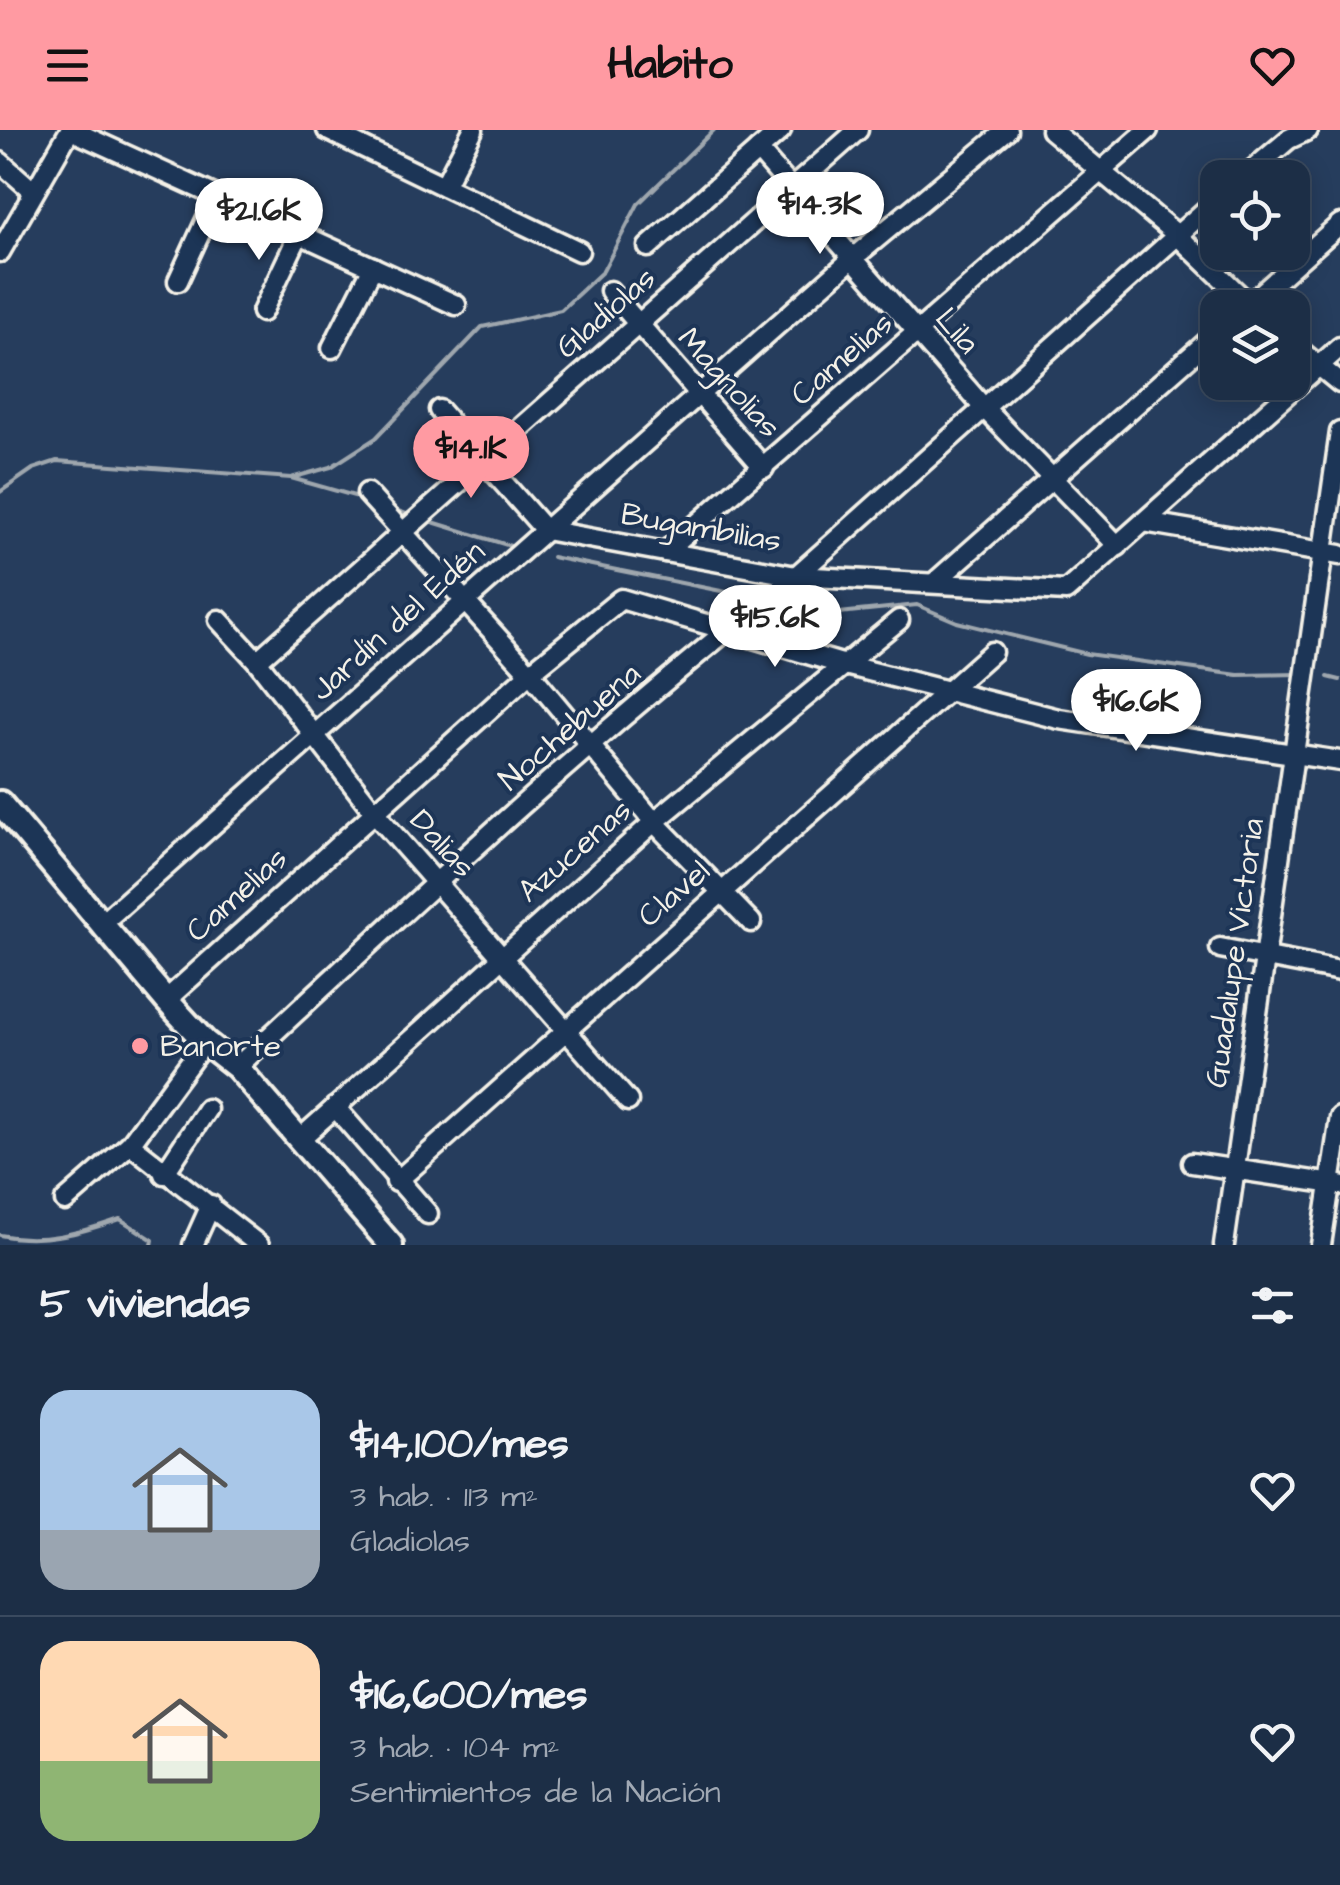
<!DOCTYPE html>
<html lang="es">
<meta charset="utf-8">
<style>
:root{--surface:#1c2e46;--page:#293a51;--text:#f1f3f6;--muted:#a0a8b3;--line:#3a4a5f;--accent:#ff9aa2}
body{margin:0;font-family:"Architects Daughter",sans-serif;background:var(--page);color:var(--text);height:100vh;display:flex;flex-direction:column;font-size:38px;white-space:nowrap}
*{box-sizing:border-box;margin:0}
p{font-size:32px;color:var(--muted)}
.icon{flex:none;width:55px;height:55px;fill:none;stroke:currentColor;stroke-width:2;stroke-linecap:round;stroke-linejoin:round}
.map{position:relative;height:1115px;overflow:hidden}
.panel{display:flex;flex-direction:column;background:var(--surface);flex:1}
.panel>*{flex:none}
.tools{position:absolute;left:1200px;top:30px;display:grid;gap:20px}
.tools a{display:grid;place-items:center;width:110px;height:110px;border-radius:20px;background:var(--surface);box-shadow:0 5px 25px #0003,0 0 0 2px var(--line);font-size:50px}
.price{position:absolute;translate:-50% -85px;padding:0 22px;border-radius:35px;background:#fff;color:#222;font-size:32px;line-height:65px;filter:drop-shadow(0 2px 5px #0008)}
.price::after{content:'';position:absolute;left:50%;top:60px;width:30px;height:22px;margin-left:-15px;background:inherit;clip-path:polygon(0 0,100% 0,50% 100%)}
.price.selected{background:var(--accent);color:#111}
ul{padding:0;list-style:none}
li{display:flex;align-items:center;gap:30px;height:250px;padding:0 40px}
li+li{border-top:2px solid var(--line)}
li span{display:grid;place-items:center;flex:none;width:280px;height:200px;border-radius:30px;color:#555}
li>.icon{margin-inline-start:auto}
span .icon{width:120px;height:120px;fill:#fffc;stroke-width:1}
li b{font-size:42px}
h2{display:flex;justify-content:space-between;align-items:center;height:120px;padding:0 40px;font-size:42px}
header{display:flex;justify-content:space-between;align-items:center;height:130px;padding:0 40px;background:var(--accent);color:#111;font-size:45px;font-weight:800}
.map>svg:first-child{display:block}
</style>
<header><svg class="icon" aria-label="menu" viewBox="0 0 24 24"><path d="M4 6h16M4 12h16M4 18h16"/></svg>Habito<svg class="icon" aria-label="heart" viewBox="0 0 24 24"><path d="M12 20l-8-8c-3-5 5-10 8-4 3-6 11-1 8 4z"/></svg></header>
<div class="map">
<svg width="1340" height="1115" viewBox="0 0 1340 1115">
<rect width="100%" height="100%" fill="#263d5d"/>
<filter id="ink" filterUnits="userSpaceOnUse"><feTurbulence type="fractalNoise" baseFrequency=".01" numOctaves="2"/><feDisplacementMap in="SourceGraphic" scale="20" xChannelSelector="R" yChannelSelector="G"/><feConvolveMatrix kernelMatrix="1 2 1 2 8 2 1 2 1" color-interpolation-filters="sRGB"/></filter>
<g filter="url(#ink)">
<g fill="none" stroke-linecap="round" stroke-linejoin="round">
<g stroke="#9fa7ae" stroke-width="4">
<path d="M291,348L331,337L376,308L482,197L561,180L603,141L638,74L714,0"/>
<path d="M0,362L33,339L57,331L291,348L365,369"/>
<path d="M392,379L412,386"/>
<path d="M426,390L517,418"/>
<path d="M552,427L751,467"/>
<path d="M789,478L839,483L917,475L957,492L1087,524L1238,545L1299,544"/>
<path d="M1328,547L1340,550"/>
<path d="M0,1105C42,1114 80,1103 120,1089L153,1110L152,1115"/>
</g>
<defs>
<g id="minor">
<path d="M71,0L456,175"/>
<path d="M327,0L579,121"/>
<path d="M1051,0L1176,104L1253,178"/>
<path d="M758,20L985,279L1118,416"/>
<path d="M0,32L34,62"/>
<path d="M1243,48L1289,9L1308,0"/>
<path d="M444,56L473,0"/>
<path d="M648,117L781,0"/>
<path d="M0,122L70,0"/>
<path d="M178,151L217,66"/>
<path d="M610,161L764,338"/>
<path d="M1245,178L1340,94"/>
<path d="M262,182L299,104"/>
<path d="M1292,214L1340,253"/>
<path d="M332,218L373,137"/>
<path d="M439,280L545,400L796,446L1066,461L1340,217"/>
<path d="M367,363L530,543L654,692L751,792"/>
<path d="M1144,392L1340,425"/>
<path d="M665,422L1148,0"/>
<path d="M935,452L1218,202"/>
<path d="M219,490L257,531L374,682L628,971"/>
<path d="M257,531L858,0"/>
<path d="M101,794L853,128L1007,0"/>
<path d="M1220,818L1340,841"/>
<path d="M166,870L530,543L621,469L845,535L1059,589L1340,631"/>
<path d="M237,937C418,769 600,597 796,446L1218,69"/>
<path d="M335,977L428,1084"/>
<path d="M300,1009L654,692L899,490"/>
<path d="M130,1014L259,1115"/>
<path d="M1192,1033L1340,1055"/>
<path d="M164,1044L207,979"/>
<path d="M396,1052L992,522"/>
<path d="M65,1071L130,1014L205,912"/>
<path d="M193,1115L211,1075"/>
<path d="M1224,1115L1340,302"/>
<path d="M1321,1115L1340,987"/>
</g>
<path id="major" d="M0,673L166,870L205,912L237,937L391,1115"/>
</defs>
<use href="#minor" stroke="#f4f1e8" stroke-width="25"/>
<use href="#major" stroke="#f4f1e8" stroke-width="30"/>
<use href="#minor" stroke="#1d3557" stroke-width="18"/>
<use href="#major" stroke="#1d3557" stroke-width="22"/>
</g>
</g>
<circle fill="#ff9aa2" stroke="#1d3557" stroke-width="4" cx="140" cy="916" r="10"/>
<g text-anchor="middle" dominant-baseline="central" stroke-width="8" stroke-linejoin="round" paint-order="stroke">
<g font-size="32" fill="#f4f1e8" stroke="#1d3557">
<text transform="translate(606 183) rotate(-41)">Gladiolas</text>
<text transform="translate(957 201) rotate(49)">Lila</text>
<text transform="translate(842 229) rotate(-41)">Camelias</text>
<text transform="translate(729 253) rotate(48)">Magnolias</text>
<text transform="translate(701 398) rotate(10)">Bugambilias</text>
<text transform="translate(398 491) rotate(-42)">Jardín del Edén</text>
<text transform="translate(570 597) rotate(-41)">Nochebuena</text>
<text transform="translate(442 714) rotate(48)">Dalias</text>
<text transform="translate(575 721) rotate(-41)">Azucenas</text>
<text transform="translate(674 764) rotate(-41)">Clavel</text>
<text transform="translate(237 765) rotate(-42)">Camelias</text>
<text transform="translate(1235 823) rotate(-82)">Guadalupe Victoria</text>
</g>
<g font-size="32" fill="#f4f1e8" stroke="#1d3557" text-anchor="start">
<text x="160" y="916">Banorte</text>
</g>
</g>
</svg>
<div class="tools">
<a><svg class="icon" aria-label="locate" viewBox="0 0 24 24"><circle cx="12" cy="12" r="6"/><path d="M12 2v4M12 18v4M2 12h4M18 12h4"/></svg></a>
<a><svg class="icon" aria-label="layers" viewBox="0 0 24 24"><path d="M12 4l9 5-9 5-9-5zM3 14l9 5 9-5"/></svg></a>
</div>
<b class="price" style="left:820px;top:127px">$14.3K</b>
<b class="price" style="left:259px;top:133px">$21.6K</b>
<b class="price selected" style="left:471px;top:371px">$14.1K</b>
<b class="price" style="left:775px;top:540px">$15.6K</b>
<b class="price" style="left:1136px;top:624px">$16.6K</b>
</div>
<section class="panel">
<h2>5 viviendas<svg class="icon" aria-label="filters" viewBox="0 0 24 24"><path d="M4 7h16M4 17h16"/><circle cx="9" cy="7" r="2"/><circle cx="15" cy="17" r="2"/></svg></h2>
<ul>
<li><span style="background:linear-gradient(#a9c7e8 70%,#9aa5b1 0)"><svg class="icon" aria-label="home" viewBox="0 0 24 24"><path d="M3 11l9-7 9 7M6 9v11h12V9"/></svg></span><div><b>$14,100/mes</b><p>3 hab. · 113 m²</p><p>Gladiolas</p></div><svg class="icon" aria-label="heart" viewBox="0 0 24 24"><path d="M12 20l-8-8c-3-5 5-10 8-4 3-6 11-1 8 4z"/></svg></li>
<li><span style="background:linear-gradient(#ffd9b3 60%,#8fb573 0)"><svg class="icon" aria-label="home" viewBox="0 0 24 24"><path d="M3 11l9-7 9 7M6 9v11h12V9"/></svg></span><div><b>$16,600/mes</b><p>3 hab. · 104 m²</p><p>Sentimientos de la Nación</p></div><svg class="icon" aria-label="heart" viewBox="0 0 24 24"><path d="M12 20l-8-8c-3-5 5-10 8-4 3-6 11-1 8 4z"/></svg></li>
</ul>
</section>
